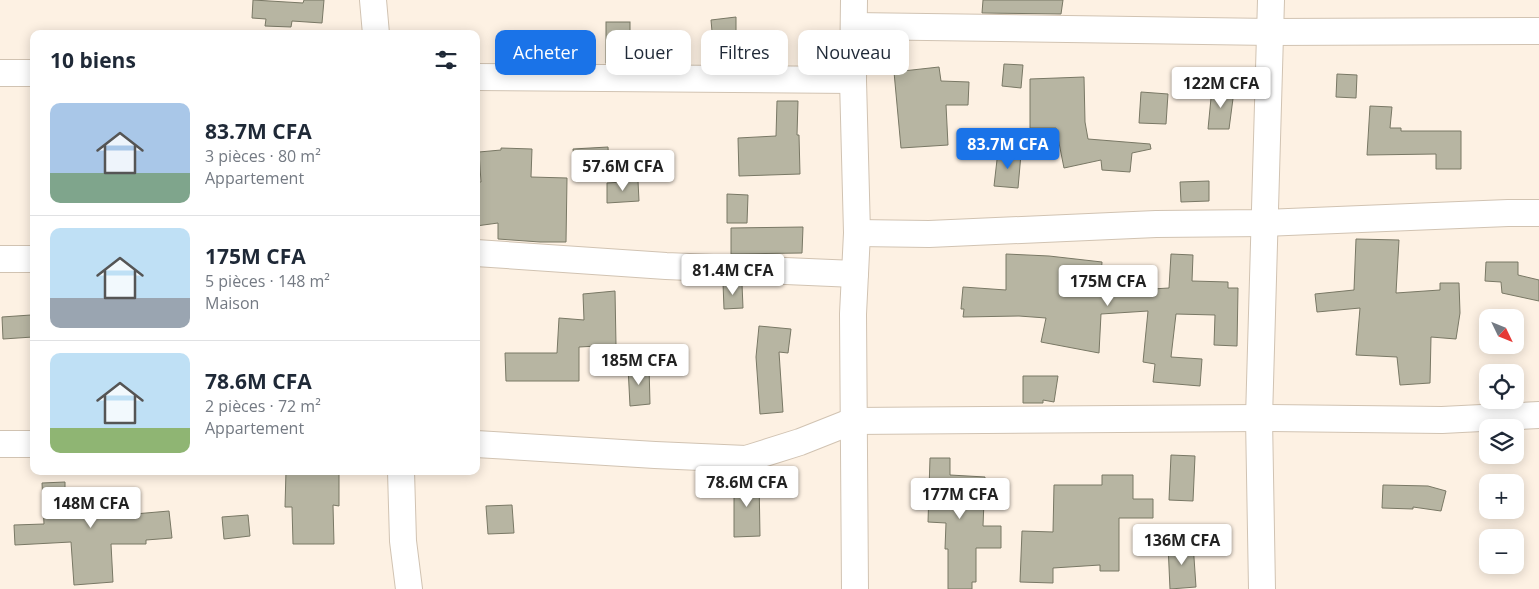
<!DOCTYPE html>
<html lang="fr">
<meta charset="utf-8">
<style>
:root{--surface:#fff;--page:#f6f6f7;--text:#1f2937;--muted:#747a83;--line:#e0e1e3;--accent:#1a73e8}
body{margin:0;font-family:"Open Sans",sans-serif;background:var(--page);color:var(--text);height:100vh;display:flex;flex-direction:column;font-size:19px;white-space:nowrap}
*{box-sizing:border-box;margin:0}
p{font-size:16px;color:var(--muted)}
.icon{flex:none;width:28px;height:28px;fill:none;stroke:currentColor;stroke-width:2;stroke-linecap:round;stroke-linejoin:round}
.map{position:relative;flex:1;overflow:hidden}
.side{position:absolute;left:30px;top:30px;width:450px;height:445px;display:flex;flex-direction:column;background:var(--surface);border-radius:10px;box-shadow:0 2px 12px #0003}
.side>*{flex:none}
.banner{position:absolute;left:495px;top:30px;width:475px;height:45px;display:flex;gap:10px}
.needle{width:32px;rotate:133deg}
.fabs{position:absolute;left:1479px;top:309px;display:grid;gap:10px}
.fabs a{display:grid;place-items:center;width:45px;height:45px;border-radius:10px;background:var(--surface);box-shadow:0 2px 12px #0003;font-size:25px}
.price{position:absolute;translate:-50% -42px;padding:0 11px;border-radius:5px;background:#fff;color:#222;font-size:16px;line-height:32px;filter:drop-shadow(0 1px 2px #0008)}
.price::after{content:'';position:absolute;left:50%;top:30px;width:15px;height:11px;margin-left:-8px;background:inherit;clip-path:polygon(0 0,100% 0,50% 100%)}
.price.on{background:var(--accent);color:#fff}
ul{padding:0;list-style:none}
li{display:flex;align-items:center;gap:15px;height:125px;padding:0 20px}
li+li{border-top:1px solid var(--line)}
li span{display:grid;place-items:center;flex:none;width:140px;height:100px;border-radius:10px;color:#555}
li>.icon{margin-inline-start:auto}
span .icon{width:60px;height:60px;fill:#fffc;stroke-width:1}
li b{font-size:21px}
h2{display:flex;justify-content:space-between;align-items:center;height:60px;padding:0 20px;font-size:21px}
.chip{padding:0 18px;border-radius:10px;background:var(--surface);box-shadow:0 2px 12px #0003;font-size:18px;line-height:45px}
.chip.on{background:var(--accent);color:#fff}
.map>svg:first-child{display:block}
</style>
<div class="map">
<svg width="1539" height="589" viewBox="0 0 1539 589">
<rect width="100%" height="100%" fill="#fdf1e3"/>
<g fill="#b7b5a2" stroke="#797865">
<path d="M253,0L303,3L304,0H324L322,23L292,21L291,27L265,26L266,19L252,18Z"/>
<path d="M983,0H1063L1061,14L982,13Z"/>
<path d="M736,17V64H711V43H713L711,20Z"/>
<rect x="606" y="22" width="24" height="41"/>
<path d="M1004,64L1023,65L1021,88L1002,86Z"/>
<path d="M939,67L941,81L969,82L968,105H946L948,145L901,148L894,72Z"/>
<path d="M1337,74L1357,75L1356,98L1336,97Z"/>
<path d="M1084,77L1085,122L1088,139L1150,144L1151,149L1132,153L1130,172L1102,170L1101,160L1064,168L1056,128H1030V79Z"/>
<path d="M1212,88L1234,91L1229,129H1208Z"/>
<path d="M1141,92L1168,94L1166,124L1139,123Z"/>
<path d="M777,101H798L797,135H799L800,174L739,176L738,138L776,136Z"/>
<path d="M1370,106L1392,107L1390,128H1401V131H1461V169H1436V154L1367,155Z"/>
<path d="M608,147L609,168L575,171L573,149Z"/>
<path d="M501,148L532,149L531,177L567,178L566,242H540L498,239V223L476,226V182H481L479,152L501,150Z"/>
<path d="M998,151L1021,154L1018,188L994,186Z"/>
<path d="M638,181L639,201L607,203V183Z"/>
<path d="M1209,181V201L1181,202L1180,182Z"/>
<path d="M727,194L748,195L747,223H727Z"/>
<path d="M803,227L802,253L731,254V228Z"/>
<path d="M1356,239L1399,240L1396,293L1440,290V283H1459L1460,313L1456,339L1431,337L1430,383L1400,385L1397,357L1356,355L1360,308L1317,312L1315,294L1354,290Z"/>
<path d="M1006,254L1049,256L1102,262L1100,292L1169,288L1171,254L1193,255L1192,281L1228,282V288H1238L1237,346L1214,345L1215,315L1176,314L1171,357L1202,359L1200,386L1153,382L1155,364L1143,362L1148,311L1101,314L1099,353L1041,342L1046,318L1019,316L963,317L964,309H961L963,287L1006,290Z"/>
<path d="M1486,262H1518V275L1539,280V301L1502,293L1501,282L1485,281Z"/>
<path d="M723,283L742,284L743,308L724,309Z"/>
<path d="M615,291L616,345L579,347V381H506L505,353H557L559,318L584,320L583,294Z"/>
<path d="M31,315L33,337L3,339L2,317Z"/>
<path d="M759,326L791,329L788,353L779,352L783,412L760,414L756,357Z"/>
<path d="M649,366L650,404L630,406L628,367Z"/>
<path d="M1023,376H1058L1054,402L1043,400V403H1023Z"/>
<path d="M1171,455L1195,456L1193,501L1169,500Z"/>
<path d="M930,458H950V475L985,477L983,526H1001V548H976V582H972V589H948V549H945L946,523L928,522Z"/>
<path d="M286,471H339V506L333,505L334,544H293L292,507H285Z"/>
<path d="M1102,475H1133V499H1153V518H1119V571H1100V565L1053,568V583L1020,582L1022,531L1053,532L1054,485H1102Z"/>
<path d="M759,478L760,536L734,537V479Z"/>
<path d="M65,482V494L122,490L123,515L169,511L172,538L146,540V544H111L113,582L74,585L71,542L15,545L14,525L44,524L42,483Z"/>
<path d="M1383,485L1428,486L1446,491L1441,511L1413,507V509L1382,508Z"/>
<path d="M512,505L514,533L488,534L486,506Z"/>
<path d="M248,515L250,536L224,539L222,517Z"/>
<path d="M1193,543L1196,587L1170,589L1168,545Z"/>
</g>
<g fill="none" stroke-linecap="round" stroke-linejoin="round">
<defs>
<g id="street">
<path d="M373,0L376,34"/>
<path d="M854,0L853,80L857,233L853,314L855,589"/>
<path d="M854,26L1271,32L1539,31"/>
<path d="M0,73H34"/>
<path d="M476,77L853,80"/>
<path d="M857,233L929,234L1156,224L1265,223L1508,213H1539"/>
<path d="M476,253L666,266L855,274"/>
<path d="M0,259H34"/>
<path d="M0,444H34"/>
<path d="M476,444L655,455L746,459L800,442L853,421L1259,418L1442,420L1539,415"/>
<path d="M401,471L403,541L409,589"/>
<path d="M1262,589L1259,418L1271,0"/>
</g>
</defs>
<use href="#street" stroke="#d1c3b2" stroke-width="28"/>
<use href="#street" stroke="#fff" stroke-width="26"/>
</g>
</svg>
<div class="fabs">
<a><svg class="needle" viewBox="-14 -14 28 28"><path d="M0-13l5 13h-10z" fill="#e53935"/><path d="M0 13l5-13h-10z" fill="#747a83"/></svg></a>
<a><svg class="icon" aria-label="locate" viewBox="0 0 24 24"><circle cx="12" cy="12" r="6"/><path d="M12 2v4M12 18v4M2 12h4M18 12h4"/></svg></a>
<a><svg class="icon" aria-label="layers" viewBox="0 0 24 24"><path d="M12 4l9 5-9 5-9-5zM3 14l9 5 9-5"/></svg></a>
<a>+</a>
<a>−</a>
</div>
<b class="price" style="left:1221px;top:109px">122M CFA</b>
<b class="price on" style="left:1008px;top:170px">83.7M CFA</b>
<b class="price" style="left:623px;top:192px">57.6M CFA</b>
<b class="price" style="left:733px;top:296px">81.4M CFA</b>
<b class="price" style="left:1108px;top:307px">175M CFA</b>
<b class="price" style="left:639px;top:386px">185M CFA</b>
<b class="price" style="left:747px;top:508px">78.6M CFA</b>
<b class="price" style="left:960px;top:520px">177M CFA</b>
<b class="price" style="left:91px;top:529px">148M CFA</b>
<b class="price" style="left:1182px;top:566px">136M CFA</b>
<div class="banner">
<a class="chip on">Acheter</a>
<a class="chip">Louer</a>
<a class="chip">Filtres</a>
<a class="chip">Nouveau</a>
</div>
<section class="side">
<h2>10 biens<svg class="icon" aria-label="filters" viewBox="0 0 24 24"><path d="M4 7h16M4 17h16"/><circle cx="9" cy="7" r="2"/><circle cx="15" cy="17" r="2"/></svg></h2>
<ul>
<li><span style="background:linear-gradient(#a9c7e8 70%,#7fa58c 0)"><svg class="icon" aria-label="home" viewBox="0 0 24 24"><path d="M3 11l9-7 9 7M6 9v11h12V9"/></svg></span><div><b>83.7M CFA</b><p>3 pièces · 80 m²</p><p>Appartement</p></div></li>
<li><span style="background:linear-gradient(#bfe0f5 70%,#9aa5b1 0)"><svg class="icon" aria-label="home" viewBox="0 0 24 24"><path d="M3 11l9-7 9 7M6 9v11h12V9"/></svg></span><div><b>175M CFA</b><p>5 pièces · 148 m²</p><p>Maison</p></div></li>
<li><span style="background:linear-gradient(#bfe0f5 75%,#8fb573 0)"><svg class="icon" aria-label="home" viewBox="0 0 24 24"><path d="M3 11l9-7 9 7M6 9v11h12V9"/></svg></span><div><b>78.6M CFA</b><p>2 pièces · 72 m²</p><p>Appartement</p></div></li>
</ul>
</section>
</div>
